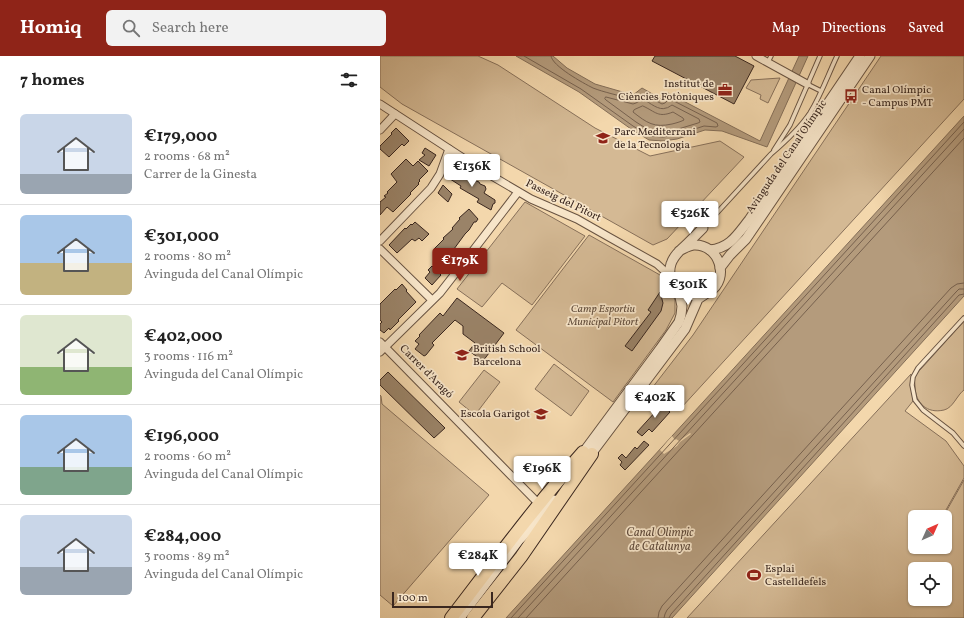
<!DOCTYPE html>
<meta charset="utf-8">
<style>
:root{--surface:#fff;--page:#f2f2f2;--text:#222;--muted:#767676;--line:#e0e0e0;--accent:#8f2418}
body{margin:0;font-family:Vollkorn,serif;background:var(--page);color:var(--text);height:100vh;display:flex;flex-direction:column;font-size:15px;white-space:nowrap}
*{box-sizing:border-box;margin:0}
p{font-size:13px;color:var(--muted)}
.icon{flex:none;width:22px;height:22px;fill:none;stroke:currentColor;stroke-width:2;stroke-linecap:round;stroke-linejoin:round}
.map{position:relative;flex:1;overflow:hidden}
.sheet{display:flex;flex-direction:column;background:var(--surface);width:380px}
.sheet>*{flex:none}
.needle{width:26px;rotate:45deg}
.tools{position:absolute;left:528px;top:454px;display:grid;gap:8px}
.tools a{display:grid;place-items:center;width:44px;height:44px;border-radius:6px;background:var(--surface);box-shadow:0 1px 3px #0004;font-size:20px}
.scale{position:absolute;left:12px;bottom:10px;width:101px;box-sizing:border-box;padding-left:4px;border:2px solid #3a271f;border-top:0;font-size:11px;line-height:14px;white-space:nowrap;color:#3a271f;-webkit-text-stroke:3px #f7e5c9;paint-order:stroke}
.price{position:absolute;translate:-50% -34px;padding:0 9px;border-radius:4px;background:#fff;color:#222;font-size:13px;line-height:26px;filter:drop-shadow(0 1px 2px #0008)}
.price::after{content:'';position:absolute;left:50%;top:24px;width:12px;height:9px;margin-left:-6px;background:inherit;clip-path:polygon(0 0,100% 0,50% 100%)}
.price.current{background:var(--accent);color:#fff}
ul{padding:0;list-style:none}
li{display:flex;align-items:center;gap:12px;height:100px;padding:0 20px}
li+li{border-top:1px solid var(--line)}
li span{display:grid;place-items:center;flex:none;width:112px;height:80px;border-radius:6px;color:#555}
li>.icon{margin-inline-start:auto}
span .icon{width:48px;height:48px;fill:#fffc;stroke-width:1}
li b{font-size:17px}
h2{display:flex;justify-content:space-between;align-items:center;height:48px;padding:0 20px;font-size:17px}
header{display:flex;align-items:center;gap:24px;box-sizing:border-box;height:56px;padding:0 20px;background:var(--accent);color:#fff}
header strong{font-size:19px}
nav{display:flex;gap:22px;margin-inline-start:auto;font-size:14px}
.search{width:280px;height:36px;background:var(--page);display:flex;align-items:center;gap:10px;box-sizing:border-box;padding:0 14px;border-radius:6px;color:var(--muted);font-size:15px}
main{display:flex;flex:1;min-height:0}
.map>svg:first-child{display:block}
</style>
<header>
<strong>Homiq</strong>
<div class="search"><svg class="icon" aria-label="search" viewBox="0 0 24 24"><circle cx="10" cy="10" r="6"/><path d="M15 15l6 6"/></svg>Search here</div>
<nav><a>Map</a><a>Directions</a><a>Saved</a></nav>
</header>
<main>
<section class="sheet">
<h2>7 homes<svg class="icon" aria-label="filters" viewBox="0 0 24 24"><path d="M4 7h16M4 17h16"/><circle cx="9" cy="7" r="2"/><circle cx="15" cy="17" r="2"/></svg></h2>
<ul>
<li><span style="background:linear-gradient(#c9d6e8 75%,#9aa5b1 0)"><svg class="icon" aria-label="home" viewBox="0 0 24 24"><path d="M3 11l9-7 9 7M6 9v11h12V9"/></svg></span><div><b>€179,000</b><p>2 rooms · 68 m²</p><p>Carrer de la Ginesta</p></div></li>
<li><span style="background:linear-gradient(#a9c7e8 60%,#c2b280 0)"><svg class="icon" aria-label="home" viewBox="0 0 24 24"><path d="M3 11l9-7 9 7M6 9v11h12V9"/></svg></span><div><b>€301,000</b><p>2 rooms · 80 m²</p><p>Avinguda del Canal Olímpic</p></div></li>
<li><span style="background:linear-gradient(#dfe7d0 65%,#8fb573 0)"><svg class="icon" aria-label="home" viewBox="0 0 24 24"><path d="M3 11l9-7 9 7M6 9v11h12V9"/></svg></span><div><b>€402,000</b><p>3 rooms · 116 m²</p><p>Avinguda del Canal Olímpic</p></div></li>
<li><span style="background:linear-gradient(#a9c7e8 65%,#7fa58c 0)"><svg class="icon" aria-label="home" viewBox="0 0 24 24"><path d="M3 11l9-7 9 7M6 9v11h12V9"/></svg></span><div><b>€196,000</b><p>2 rooms · 60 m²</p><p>Avinguda del Canal Olímpic</p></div></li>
<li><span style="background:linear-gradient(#c9d6e8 65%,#9aa5b1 0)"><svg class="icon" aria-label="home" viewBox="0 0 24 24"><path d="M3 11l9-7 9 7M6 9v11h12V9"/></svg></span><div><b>€284,000</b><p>3 rooms · 89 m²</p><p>Avinguda del Canal Olímpic</p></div></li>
</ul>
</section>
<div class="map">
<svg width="584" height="562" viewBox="0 0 584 562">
<rect width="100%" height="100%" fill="#f3d7ac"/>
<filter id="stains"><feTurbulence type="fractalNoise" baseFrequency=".005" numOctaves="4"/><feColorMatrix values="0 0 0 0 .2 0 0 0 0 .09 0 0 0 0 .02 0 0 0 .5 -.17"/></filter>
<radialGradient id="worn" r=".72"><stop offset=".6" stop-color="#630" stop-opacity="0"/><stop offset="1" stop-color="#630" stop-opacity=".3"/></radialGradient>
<g fill="#d4b994" stroke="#87705a" fill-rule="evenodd">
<path d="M0,0H98L118,9L215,72L270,100L340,85L364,101L287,183L273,189L22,48L0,31Z"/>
<path d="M501,0H584V43L301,352L286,339L272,351L259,349L313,279Z"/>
<path d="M400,22L388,47L380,43L381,39L366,32L371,24Z"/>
<path d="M145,146L205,180L152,249L122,227L102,251L77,233Z"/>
<path d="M209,179L280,219L289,231L295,244V257L286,274L233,346L136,274Z"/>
<path d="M584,265V334C577,339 573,352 564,354C547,358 535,347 535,330C535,328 534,323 535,321C536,318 539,315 541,313Z"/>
<path d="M174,308L209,335L191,360L155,333Z"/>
<path d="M104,314L120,326L95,359L79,346Z"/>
<path d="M531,318L533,345L525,355L566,385L584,410V422L562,461H535V491H565V461H563L584,424V562H307ZM535,513H565V543H535Z"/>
<path d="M0,339L1,340L2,348L109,439L13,550L0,539Z"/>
</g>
<g fill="#b49b7c" stroke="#836d57">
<path d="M136,0H173L187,12L215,28L253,39L262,32L283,44L288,37L380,85L419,0H428L387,91L342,75L325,74L297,83L283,85L269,84L251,73L199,36Z"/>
<path d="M584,60V240L292,562H126Z"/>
</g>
<path fill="#f3d7ac" d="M310,377L311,378L300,386L297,390L284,398L280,394L292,380L295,384L296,383L299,385Z"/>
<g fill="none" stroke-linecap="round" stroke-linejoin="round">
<g stroke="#77614e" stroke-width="1">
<path d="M144,0L201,33L253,70L270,80L283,81L296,79L324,70L336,71L338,70L337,67L290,43H289L285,47L282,48L263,38L255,42L252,43C241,40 223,36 213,32C203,27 172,10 171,0"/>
<path d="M226,41L253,48L256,47L263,43C270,47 279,55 286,52C288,52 290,50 292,49L319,63L320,66L318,67L295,74L283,76H272L256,66L226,44L225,43Z"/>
<path d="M263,50C276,56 278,62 293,56L303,62L304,64C300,66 296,67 292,68C274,72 267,67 253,56L254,54Z"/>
<path d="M131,562L584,66"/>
<path d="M138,562L584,73"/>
<path d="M146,562L584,82"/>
<path d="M278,562L279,556L282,550L571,232L577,228L584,227"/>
<path d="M284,562L285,558L287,554L576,236L579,233H584"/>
<path d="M289,562L291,558L579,239L584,238"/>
</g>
</g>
<g fill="#9a8368" stroke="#3a271f">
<path d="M275,0H355L374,10L354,48L272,5Z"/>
<path d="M16,72L29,85L24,90L22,88L9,101L0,93V90L12,78L11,77Z"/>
<path d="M45,92L56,99L49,110L39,104L45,99L42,97Z"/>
<path d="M26,103L33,110L38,105L48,115L39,124L40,125L38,127L39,128L30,137L31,138L13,156L7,151L0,159V146L6,141L4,140L8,137L7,136L17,126L11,118Z"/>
<path d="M74,111L93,122L94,124L99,126L100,128L105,130L106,133L104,137L115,144V147L113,148L111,154L97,146L99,143L80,132L81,130L67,121L70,119Z"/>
<path d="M63,129L72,138L68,146L58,137Z"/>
<path d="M89,153L98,163L96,166H94L89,174L85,178L71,197L66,202H63L54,193L64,183L63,182L73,173L72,172L80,163L79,162Z"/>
<path d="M35,166L49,178L42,185L39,182L35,185L32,183L17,197L9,189L25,172L26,173L31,168L32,169Z"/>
<path d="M52,210L61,219L52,229L45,222L50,216L48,214Z"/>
<path d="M22,228L27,234L26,235L36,246L18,264L19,265L10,274L9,272L4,277L0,274V268L2,266L0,264V248L15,233L16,234Z"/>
<path d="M280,236L283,247L281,255L252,295L245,290L271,256L268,254Z"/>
<path d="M77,242L124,277L103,305L89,295L95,287L83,278V270L75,264L52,287L54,289L46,299L44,300L35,293L39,288L35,285L40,280L39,279L60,257L63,260Z"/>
<path d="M8,316L65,372L54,382L0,329V324Z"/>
<path d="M279,346L290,356L272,376L269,373L262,380L257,376L277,354L274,352Z"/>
<path d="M264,385L269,389L245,414L240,409L242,406L238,402L242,398L246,402L255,391L257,393Z"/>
</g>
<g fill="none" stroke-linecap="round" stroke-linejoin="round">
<defs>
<g id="service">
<path d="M388,6L391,0"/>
<path d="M427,28L441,35"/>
<path d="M394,94L410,69L440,0"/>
<path d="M324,171L391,98C405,86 420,72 430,57C441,39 448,19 457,0"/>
<path d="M584,262L538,312L533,321L532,329L535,344L543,354L573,377L584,390"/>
</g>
<g id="minor">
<path d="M376,0L427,28"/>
<path d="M0,48L100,113L151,143L197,163L227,180L277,208L291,221"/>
<path d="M0,74L15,58"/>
<path d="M0,185L51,132L60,118L69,93"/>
<path d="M0,193L52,244"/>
<path d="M0,286L159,448"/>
<path d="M0,296L60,237L95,192L138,136"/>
</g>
<g id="tertiary">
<path d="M330,194C350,192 357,179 369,164L480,0"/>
<path d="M299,195C304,192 308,190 313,189C339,187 351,223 329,236C309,248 284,229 291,208C294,198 303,192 310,185C315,180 319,176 323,172"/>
<path d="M340,212L350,199L366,183L490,0"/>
<path d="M200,401L280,293L299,266L301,259L302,250L298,232"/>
<path d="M208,402L305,273L318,243L324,239"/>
<path d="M80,562L139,484L149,474L174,444"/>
</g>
<g id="trunk">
<path d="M71,562C114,506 156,449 203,396"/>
<path d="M93,562L141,501L212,398"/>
</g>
</defs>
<use href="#service" stroke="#685342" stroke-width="5.5"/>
<use href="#minor" stroke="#685342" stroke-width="9"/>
<use href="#tertiary" stroke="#685342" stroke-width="11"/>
<use href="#trunk" stroke="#3a271f" stroke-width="14"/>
<use href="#service" stroke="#f7e5c9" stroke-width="3.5"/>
<use href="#minor" stroke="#f7e5c9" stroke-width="7"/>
<use href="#tertiary" stroke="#f7e5c9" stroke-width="9"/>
<use href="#trunk" stroke="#f3d7ac" stroke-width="12"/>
</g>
<defs>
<symbol id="office-bare" viewBox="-9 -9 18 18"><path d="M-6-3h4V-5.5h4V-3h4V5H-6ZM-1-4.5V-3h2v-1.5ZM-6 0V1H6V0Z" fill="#8f2418" stroke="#f7e5c9" stroke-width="2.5" paint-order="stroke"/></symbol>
<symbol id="bus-bare" viewBox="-9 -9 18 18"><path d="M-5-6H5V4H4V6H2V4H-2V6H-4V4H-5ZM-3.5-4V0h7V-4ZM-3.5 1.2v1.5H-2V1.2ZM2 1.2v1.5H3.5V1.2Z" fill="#8f2418" stroke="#f7e5c9" stroke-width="2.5" paint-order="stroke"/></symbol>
<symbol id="university-bare" viewBox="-9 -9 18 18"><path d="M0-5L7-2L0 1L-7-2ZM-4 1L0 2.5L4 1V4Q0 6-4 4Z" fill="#8f2418" stroke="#f7e5c9" stroke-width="2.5" paint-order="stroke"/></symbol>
<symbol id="school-bare" viewBox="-9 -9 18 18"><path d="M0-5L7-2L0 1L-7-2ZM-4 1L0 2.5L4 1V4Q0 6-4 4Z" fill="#8f2418" stroke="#f7e5c9" stroke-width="2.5" paint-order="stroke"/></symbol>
<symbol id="stadium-bare" viewBox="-9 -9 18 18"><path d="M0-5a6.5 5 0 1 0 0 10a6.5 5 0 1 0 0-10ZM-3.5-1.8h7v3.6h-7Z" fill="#8f2418" stroke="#f7e5c9" stroke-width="2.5" paint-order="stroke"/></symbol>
</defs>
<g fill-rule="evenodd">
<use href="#office-bare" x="335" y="24" width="20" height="20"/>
<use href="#bus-bare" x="461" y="30" width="20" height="20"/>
<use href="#university-bare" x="213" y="72" width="20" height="20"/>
<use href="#school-bare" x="72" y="289" width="20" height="20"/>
<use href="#school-bare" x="151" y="348" width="20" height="20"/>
<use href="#stadium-bare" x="364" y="509" width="20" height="20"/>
</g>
<g text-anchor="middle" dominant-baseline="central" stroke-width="3.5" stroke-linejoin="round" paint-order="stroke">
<g font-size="11" fill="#3a271f" stroke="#f7e5c9" text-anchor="start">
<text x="334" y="28" text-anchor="end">Institut de<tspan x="334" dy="13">Ciències Fotòniques</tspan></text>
<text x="482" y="34">Canal Olímpic<tspan x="482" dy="13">- Campus PMT</tspan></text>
<text x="234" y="76">Parc Mediterrani<tspan x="234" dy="13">de la Tecnologia</tspan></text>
<text x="93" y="293">British School<tspan x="93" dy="13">Barcelona</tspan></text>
<text x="150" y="358" text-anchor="end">Escola Garigot</text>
<text x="385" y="513">Esplai<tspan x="385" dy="13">Castelldefels</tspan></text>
</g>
<g font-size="11" fill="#3a271f" stroke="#f7e5c9">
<text transform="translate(407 101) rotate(-56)">Avinguda del Canal Olímpic</text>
<text transform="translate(183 145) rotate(26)">Passeig del Pitort</text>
<text transform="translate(46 316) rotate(45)">Carrer d'Aragó</text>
</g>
<g font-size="11" font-style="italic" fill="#604c3c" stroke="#f7e5c9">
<text x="223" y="253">Camp Esportiu<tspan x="223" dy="13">Municipal Pitort</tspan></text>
</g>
<g font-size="12" font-style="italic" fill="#5f4a3b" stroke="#f7e5c9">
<text x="280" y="477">Canal Olimpic<tspan x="280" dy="14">de Catalunya</tspan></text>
</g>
</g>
<rect width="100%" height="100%" filter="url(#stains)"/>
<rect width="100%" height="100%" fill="url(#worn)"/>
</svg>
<div class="tools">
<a><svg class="needle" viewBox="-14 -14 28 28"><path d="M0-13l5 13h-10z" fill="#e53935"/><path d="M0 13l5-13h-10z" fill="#767676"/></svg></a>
<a><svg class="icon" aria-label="locate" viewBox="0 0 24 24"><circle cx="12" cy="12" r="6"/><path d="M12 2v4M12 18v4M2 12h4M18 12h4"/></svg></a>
</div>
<div class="scale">100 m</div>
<b class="price" style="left:92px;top:132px">€136K</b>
<b class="price" style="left:310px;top:179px">€526K</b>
<b class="price current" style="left:80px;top:226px">€179K</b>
<b class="price" style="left:308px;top:250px">€301K</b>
<b class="price" style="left:275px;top:363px">€402K</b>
<b class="price" style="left:162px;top:434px">€196K</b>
<b class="price" style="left:98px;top:521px">€284K</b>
</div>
</main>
